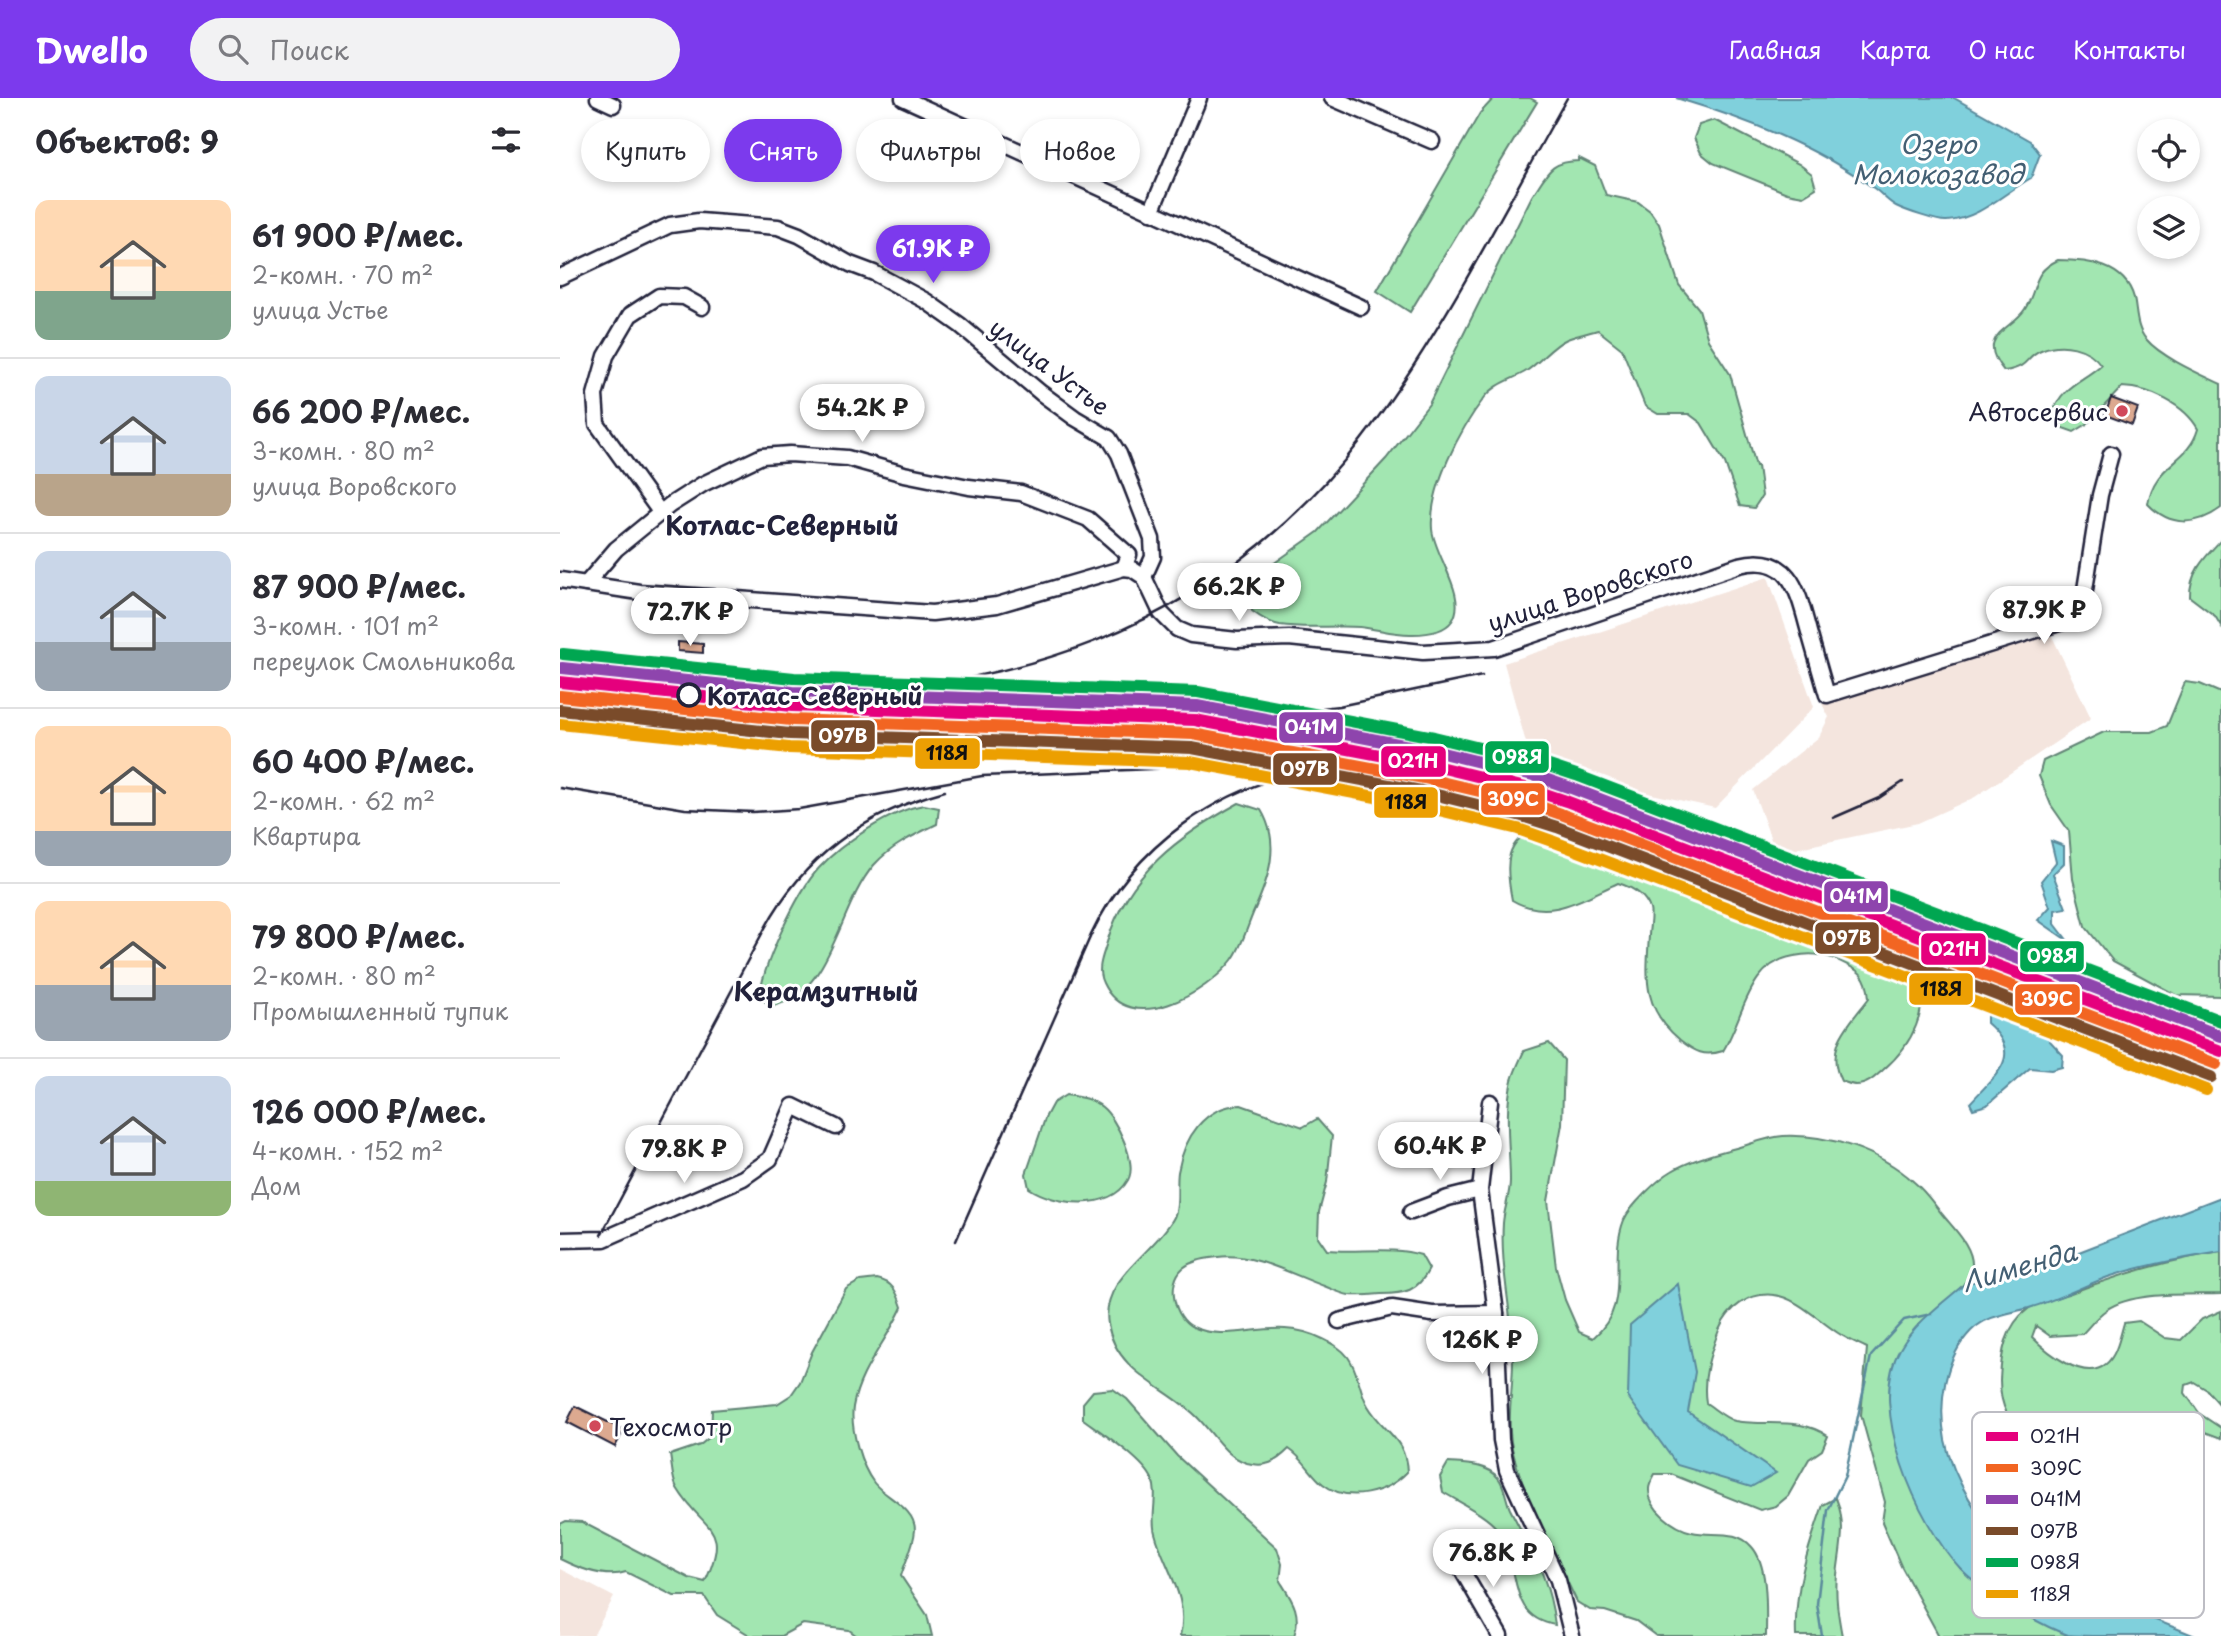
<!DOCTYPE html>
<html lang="ru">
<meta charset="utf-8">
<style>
:root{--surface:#fff;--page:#f2f2f3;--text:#2b2b33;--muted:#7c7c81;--line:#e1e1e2;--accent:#7c3aed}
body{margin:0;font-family:"Playpen Sans",sans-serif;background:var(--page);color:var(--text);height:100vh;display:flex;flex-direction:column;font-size:26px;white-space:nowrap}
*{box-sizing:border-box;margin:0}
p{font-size:23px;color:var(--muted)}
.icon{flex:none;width:38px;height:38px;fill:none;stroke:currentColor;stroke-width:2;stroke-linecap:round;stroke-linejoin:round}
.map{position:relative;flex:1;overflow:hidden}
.side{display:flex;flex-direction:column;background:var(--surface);width:560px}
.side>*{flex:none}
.top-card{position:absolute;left:21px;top:21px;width:665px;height:63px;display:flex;gap:14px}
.fabs{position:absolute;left:1577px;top:21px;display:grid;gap:14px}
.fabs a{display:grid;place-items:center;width:63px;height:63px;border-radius:50%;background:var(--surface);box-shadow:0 4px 10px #0003;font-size:35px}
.price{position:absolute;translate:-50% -60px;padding:0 16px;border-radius:24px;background:#fff;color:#222;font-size:23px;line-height:46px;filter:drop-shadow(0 2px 4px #0008)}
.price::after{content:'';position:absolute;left:50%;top:42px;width:21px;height:16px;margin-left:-10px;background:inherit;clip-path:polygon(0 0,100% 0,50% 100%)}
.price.active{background:var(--accent);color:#fff}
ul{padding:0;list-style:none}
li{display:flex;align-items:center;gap:21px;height:175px;padding:0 35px}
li+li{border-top:2px solid var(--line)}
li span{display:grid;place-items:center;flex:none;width:196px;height:140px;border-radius:14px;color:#555}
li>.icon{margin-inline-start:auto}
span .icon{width:84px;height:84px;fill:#fffc;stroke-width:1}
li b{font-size:30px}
h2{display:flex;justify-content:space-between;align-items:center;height:84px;padding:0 35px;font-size:30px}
.chip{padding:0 24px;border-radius:32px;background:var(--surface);box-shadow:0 4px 10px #0003;font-size:24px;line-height:63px}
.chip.active{background:var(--accent);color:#fff}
header{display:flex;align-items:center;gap:42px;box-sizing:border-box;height:98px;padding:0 35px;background:var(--accent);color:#fff}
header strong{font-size:33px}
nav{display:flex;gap:38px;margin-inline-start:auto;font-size:24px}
.search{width:490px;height:63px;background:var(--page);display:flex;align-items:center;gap:18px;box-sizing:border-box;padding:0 24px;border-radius:38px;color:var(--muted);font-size:26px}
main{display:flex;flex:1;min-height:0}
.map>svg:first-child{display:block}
</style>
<header>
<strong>Dwello</strong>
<div class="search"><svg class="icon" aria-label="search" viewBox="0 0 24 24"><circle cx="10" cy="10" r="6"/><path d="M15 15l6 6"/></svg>Поиск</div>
<nav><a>Главная</a><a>Карта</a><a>О нас</a><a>Контакты</a></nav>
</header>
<main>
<section class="side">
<h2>Объектов: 9<svg class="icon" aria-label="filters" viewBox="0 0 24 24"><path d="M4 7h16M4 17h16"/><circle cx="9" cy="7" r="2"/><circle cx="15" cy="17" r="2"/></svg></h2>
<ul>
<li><span style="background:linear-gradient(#ffd9b3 65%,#7fa58c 0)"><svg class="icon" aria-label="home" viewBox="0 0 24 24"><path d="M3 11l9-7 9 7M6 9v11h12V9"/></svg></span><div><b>61 900 ₽/мес.</b><p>2-комн. · 70 m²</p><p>улица Устье</p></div></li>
<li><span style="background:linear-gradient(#c9d6e8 70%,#b9a48a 0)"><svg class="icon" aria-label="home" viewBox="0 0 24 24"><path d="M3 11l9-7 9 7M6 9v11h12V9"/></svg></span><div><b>66 200 ₽/мес.</b><p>3-комн. · 80 m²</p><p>улица Воровского</p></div></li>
<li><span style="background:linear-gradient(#c9d6e8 65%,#9aa5b1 0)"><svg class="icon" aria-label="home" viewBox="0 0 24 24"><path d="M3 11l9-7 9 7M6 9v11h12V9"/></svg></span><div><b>87 900 ₽/мес.</b><p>3-комн. · 101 m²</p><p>переулок Смольникова</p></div></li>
<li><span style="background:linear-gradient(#ffd9b3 75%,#9aa5b1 0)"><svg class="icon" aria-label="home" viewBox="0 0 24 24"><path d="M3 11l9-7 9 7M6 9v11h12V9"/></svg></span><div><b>60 400 ₽/мес.</b><p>2-комн. · 62 m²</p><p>Квартира</p></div></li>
<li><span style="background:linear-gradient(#ffd9b3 60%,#9aa5b1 0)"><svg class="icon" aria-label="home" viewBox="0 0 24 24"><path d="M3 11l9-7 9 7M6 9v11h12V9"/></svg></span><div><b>79 800 ₽/мес.</b><p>2-комн. · 80 m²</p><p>Промышленный тупик</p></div></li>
<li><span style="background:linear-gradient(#c9d6e8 75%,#8fb573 0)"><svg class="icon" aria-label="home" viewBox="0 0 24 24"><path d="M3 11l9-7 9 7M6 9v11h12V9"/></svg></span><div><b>126 000 ₽/мес.</b><p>4-комн. · 152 m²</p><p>Дом</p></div></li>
</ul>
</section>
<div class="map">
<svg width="1661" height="1538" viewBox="0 0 1661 1538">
<rect width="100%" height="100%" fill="#fff"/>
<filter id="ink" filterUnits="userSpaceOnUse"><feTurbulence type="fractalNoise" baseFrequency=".0143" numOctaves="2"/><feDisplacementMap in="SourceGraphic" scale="14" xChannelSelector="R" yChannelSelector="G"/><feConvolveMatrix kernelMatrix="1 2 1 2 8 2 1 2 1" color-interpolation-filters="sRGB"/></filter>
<g filter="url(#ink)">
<g fill="#f4e5de">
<path d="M1208,479L1254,609L1155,710L997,675L971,663L944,565Z"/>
<path d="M1490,534L1531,620L1415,699L1358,725L1225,753L1217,752L1213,747L1193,692L1259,639L1269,619L1262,606Z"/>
<path d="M0,1471L54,1499L33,1538H0Z"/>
</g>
<g fill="#a2e6b1" stroke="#628476" stroke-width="2">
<path d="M934,0H970L977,4L850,214L817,193L920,15Z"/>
<path d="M1154,22L1239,66L1252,76L1256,90L1243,98L1227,95L1153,65L1141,55L1134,40L1139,27Z"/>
<path d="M1019,60L1035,68L1046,97L1078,104L1090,113L1099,126L1119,187L1139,211L1148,242L1170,276L1196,368H1198L1202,398L1194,410L1180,408L1165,365L1141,325L1129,316H1098L1085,308L1062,251L1038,232C1028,235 1017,237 1007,241C991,248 980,265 965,274C951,282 935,286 925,299C900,331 869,390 872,431C874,457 909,499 892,523C884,534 866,536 853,536C836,537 818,531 800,529C774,527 746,531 720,527C709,525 701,520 692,513L689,498L695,482L706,471L758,434L826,361L869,306L972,98C987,76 990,63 1019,63Z"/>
<path d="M1498,162C1527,162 1565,166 1574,200C1577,214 1576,230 1586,241C1601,259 1640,276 1661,286V410C1637,428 1610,429 1588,406C1594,365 1628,366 1638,331C1625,307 1590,290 1562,289L1527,326L1514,334L1500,329L1493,315C1501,288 1522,284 1541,267C1529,249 1502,243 1481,252C1464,259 1471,269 1444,273C1414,237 1452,232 1465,211C1479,189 1471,175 1498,162Z"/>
<path d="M1661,442V528L1655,518L1630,499C1629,475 1645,459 1661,442Z"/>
<path d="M1625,584L1640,586L1661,595V898L1616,897L1553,863L1525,828L1513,781L1509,733L1491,707L1479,678L1483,663L1544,634H1592L1607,628Z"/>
<path d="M679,705L701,712C721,745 709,780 694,813C687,829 682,849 672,862C648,894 569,941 543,885C536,871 543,858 547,844C568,775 619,738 679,705Z"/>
<path d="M364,707L379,710L377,726C354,737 331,748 314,767C277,810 274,893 213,908L200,901C200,871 238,793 259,770C281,746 331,712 364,707Z"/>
<path d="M984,729C1048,752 1112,772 1177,791C1224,805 1276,817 1317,843C1330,851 1346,861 1354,874C1374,909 1350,949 1323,972C1315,979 1308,987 1296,987C1291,987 1285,984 1281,983C1264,948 1289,927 1309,900C1307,875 1298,872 1277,862C1262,856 1250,855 1234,858C1188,865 1184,919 1163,953C1144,959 1135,954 1120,942C1083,911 1086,882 1089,838C1089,830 1092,819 1090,811C1085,796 1071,789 1058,785C1022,801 989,824 952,802C945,767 943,739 984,729Z"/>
<path d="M989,945L1004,962L1002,1026L988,1103L996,1169L1005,1202L1019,1234L1033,1240C1074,1205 1047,1165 1064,1122C1070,1108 1098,1081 1112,1073C1130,1062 1156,1055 1176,1050C1191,1046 1208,1039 1223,1038C1269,1036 1320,1053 1354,1084C1365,1093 1373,1105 1382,1116C1394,1131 1414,1149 1412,1170C1409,1189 1373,1215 1358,1227L1400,1470L1427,1491L1510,1538H1379L1341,1468L1322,1424L1325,1404L1301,1317L1307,1250C1297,1245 1287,1241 1278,1235C1259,1223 1236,1199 1214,1197C1189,1194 1168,1210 1159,1232C1150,1256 1142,1279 1146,1305C1155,1311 1166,1321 1175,1323C1208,1329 1239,1318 1268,1338L1262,1352L1249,1361L1228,1398L1216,1408L1200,1412L1111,1376H1095C1093,1380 1089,1386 1089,1391C1088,1411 1114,1430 1132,1434C1152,1439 1176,1430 1192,1449C1209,1468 1206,1514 1206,1538H1096L1076,1523L1045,1513L1030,1512L1017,1504C995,1457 968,1409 954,1358C945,1328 953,1294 953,1263C953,1217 940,1171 943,1125C944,1111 950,1097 950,1083C950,1051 944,1014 952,982C955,972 960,962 964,953Z"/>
<path d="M506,997C520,999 531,1000 542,1009C556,1020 578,1065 568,1082C550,1114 494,1107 469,1090L466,1076L486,1018L493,1005Z"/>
<path d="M681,1007L743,1029L757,1021L772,1038L767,1084L759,1114L758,1139L767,1152C798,1155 832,1148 861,1157L869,1171C858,1193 845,1196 821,1196C811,1197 800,1198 789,1197C781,1196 772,1191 764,1188C733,1177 692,1154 658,1159C645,1161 633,1162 623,1170C606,1185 614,1220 633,1229C671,1247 715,1216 763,1241C773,1246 781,1250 788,1259C799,1274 799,1293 808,1308C824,1335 846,1340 847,1374C827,1395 788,1406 763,1386C750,1375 744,1361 729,1351C716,1364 706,1370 687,1365C663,1357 654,1336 637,1319C607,1289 556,1275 548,1226C540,1181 594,1155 613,1121C620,1109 616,1088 618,1074C624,1040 644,1008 681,1007Z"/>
<path d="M1661,1154V1196C1628,1197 1573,1193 1546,1212C1537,1218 1530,1228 1522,1236L1490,1238L1476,1228L1472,1239C1487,1254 1524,1285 1546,1266C1557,1257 1560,1238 1564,1225L1579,1223L1605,1240L1621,1242L1642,1221L1661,1213V1308L1647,1292L1634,1284L1626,1287L1625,1295L1640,1316L1661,1330V1340C1626,1327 1590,1313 1553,1323C1515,1334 1511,1353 1468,1334C1446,1325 1440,1304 1440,1282C1441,1256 1445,1228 1468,1211C1478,1203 1496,1200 1508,1196C1558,1177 1607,1162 1661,1154Z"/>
<path d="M317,1181C333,1184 337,1194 342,1209C327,1243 299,1272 293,1309C290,1331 301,1368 314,1385C326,1400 355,1410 355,1432C354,1447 345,1464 341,1478L367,1517L372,1538H297L289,1532L243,1526L221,1538H191L157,1517L144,1498H114L66,1474C46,1481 18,1470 0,1461V1426L6,1423L22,1424L129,1480L145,1484C172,1426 144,1435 117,1390C112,1381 112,1367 110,1357L140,1347L151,1338L152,1312L217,1306L231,1297L240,1284L252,1254L286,1191L300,1183Z"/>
<path d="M553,1291L567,1301L617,1358L717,1450L722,1466L720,1483C732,1502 742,1515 734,1538H620C630,1499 604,1470 595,1435C590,1418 599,1397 592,1381C584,1362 541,1334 523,1321V1305L533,1293Z"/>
<path d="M888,1365C904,1366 929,1366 939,1381C945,1389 946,1402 950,1411C972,1454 989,1478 995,1527C943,1518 964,1466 937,1431C928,1418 897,1403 883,1394L880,1379Z"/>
<path d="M1276,1400C1287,1427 1280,1449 1277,1477C1275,1498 1278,1517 1282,1538H1236C1234,1492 1248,1450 1263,1407Z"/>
</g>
<g fill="#80d0dc" stroke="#5a8a9c" stroke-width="2">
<path d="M1116,0H1394L1470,43L1480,56L1471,80C1444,95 1419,121 1387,123C1378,124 1344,112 1336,108C1328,104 1322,96 1315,91C1256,48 1186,21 1116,0Z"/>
<path d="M1491,743L1504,748V765L1493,776L1506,810L1495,812V826L1508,843L1478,822L1490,809L1481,783L1496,764Z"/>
<path d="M1463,900L1472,902L1478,908L1481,924L1489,942L1503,957L1502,969L1491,972L1470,970L1427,1007L1413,1011L1410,1005C1436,976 1465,958 1427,925V917L1441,906Z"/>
<path d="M1661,1099V1154C1623,1160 1584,1167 1548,1179C1521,1189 1496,1202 1469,1210C1448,1216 1427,1217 1411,1233C1384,1261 1378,1306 1385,1342C1393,1380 1419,1424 1450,1449C1503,1491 1572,1511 1635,1538C1605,1538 1575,1538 1545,1538C1533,1538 1518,1538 1508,1537C1481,1528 1419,1491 1400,1470C1358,1426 1306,1309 1340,1251C1355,1224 1384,1204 1407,1184H1422L1480,1169Z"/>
<path d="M1118,1186L1135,1274L1128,1314L1216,1375L1191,1389L1117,1367L1068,1299L1070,1227Z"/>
</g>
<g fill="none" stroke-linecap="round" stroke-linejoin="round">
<path stroke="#5a8a9c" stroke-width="2.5" d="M1262,1538L1257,1506L1268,1412L1285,1378L1311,1258L1344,1222L1371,1216"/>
</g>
<g fill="#dca990" stroke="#22223b" stroke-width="2">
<path d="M1551,300L1578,310L1572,327L1545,317Z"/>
<path d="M118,544L143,546V555L118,553Z"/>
<path d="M15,1308L64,1332L55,1349L7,1324Z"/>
</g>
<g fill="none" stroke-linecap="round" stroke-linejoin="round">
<defs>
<g id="minor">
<path d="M38,0L53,7"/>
<path d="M343,0L801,209"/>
<path d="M772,0L872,43"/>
<path d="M591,114L639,0"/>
<path d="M0,179L110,127L139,123L218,129L239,137L290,166L314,175L366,203L400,227L481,295L515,320L549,340L559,356L592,441L593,459L584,479"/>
<path d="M100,414L37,326L35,297L46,258L70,217L99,198L124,199L142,209"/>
<path d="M0,482L79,494L372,515L437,507L564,470L572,471L584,479L601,515L617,531L631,537L677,542L729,540L863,554L934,550L1179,467C1231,454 1238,494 1249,534C1255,555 1261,576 1267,597L1509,522L1517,515L1524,498L1540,397L1551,356"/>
<path d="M26,486L56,451L110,407L143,386L202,358L230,356L287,360L344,376L409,389L461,395L528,421L569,457L564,470"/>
<path d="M930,1004L920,1092L936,1215L941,1342L947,1372L998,1482L1012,1538"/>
<path d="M851,1114L888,1100L920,1092"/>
<path d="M0,1142L44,1141L183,1080L210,1061L233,1008L276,1029"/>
<path d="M779,1223L832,1210L872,1216L936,1215"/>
<path d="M896,1462L940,1538"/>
</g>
</defs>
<use href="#minor" stroke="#22223b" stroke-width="19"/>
<use href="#minor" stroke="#fff" stroke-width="14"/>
<g stroke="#22223b" stroke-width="2.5">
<path d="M0,571L212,593"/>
<path d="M204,592C439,604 653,533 801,342C880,240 943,113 1007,0"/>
<path d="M313,600L715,615L779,608L922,578"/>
<path d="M0,690L125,711L193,714L239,711L422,678L738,665L823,671L867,678L1047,728"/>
<path d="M1273,720L1319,700L1343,684"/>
<path d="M41,1137L205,830C244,758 307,714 385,693"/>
<path d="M396,1143L531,837C573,748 660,686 757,672"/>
</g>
<defs>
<path id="rail-1" d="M0,584L232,608L635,622L867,666L970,691L1006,703L1661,953"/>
<path id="rail-2" d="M0,598L231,622L633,636L864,680L966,704L1001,716L1656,966"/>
<path id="rail-3" d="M2,570L233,594L637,608L870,652L973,677L1011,690L1661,938"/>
<path id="rail-4" d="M0,612L230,636L632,650L861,693L962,718L997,729L1651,979"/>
<path id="rail-5" d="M3,556L234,580L638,594L874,639L977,664L1016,677L1661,923"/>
<path id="rail-6" d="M0,626L229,650L630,664L858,707L958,731L992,743L1646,992"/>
</defs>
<use href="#rail-1" stroke="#fff" stroke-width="18"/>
<use href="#rail-2" stroke="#fff" stroke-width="18"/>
<use href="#rail-3" stroke="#fff" stroke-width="18"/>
<use href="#rail-4" stroke="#fff" stroke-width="18"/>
<use href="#rail-5" stroke="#fff" stroke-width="18"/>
<use href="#rail-6" stroke="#fff" stroke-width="18"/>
<use href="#rail-1" stroke="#e5007d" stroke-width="12"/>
<use href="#rail-2" stroke="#f26522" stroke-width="12"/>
<use href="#rail-3" stroke="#8e44ad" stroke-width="12"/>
<use href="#rail-4" stroke="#7a4b2a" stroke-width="12"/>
<use href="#rail-5" stroke="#00a651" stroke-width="12"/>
<use href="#rail-6" stroke="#ec9f03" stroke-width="12"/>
</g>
</g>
<g fill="#d1495b" stroke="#fff" stroke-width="2.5">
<circle cx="1562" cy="313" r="7"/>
<circle cx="35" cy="1328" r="7"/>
</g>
<circle fill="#fff" stroke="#22223b" stroke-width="3.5" cx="129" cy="597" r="11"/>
<g text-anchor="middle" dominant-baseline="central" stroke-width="6" stroke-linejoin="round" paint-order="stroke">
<g font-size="24" fill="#22223b" stroke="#fff">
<text transform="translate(490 268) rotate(37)">улица Устье</text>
<text transform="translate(1030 492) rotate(-18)">улица Воровского</text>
</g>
<g font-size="24" fill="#22223b" stroke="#fff" text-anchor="end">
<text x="1548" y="313">Автосервис</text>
<text x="49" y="1328" text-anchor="start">Техосмотр</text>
</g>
<g font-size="24" font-weight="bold" fill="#22223b" stroke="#fff" text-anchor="start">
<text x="147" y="597">Котлас-Северный</text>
</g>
<g font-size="26" font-style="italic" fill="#435f73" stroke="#fff">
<text x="1378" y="45">Озеро<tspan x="1378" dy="30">Молокозавод</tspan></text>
<text transform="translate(1459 1168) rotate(-16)">Лименда</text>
</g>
<g font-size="26" font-weight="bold" fill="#22223b" stroke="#fff">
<text x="222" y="426">Котлас-Северный</text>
<text x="266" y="892">Керамзитный</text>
</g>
</g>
<rect x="1412" y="1314" width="232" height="206" rx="10" fill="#fff" stroke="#bdbdc4" stroke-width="2"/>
<rect x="1426" y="1334" width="32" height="9" fill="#e5007d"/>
<rect x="1426" y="1366" width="32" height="8" fill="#f26522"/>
<rect x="1426" y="1397" width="32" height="9" fill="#8e44ad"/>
<rect x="1426" y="1429" width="32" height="8" fill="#7a4b2a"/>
<rect x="1426" y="1460" width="32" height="9" fill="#00a651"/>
<rect x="1426" y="1492" width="32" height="8" fill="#ec9f03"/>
<g font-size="19" fill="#22223b">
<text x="1470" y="1345">021Н</text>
<text x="1470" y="1377">309С</text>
<text x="1470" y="1408">041М</text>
<text x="1470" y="1440">097В</text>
<text x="1470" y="1471">098Я</text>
<text x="1470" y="1503">118Я</text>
</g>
<g stroke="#fff" stroke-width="2.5">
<rect x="718" y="613" width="66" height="33" rx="7" fill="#8e44ad"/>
<rect x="250" y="621" width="66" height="34" rx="7" fill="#7a4b2a"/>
<rect x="354" y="639" width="67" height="33" rx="7" fill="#ec9f03"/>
<rect x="924" y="642" width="66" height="34" rx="7" fill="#00a651"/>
<rect x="820" y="647" width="67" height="33" rx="7" fill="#e5007d"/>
<rect x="712" y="654" width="66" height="34" rx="7" fill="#7a4b2a"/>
<rect x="920" y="684" width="66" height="34" rx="7" fill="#f26522"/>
<rect x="813" y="688" width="66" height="33" rx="7" fill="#ec9f03"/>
<rect x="1263" y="782" width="66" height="33" rx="7" fill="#8e44ad"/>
<rect x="1254" y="823" width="66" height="34" rx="7" fill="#7a4b2a"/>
<rect x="1360" y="834" width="67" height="34" rx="7" fill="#e5007d"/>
<rect x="1459" y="842" width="66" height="33" rx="7" fill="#00a651"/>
<rect x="1348" y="874" width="66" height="34" rx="7" fill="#ec9f03"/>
<rect x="1454" y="885" width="67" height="33" rx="7" fill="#f26522"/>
</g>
<g font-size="19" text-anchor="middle" font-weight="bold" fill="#fff">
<text x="751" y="636">041М</text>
<text x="283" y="645">097В</text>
<text x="957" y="666">098Я</text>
<text x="853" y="670">021Н</text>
<text x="745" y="678">097В</text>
<text x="953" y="708">309С</text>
<text x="1296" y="805">041М</text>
<text x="1287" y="847">097В</text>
<text x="1394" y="858">021Н</text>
<text x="1492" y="865">098Я</text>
<text x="1487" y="908">309С</text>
</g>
<g font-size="19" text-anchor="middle" font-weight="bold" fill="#111">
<text x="387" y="662">118Я</text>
<text x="846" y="711">118Я</text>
<text x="1381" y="898">118Я</text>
</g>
</svg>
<div class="fabs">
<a><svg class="icon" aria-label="locate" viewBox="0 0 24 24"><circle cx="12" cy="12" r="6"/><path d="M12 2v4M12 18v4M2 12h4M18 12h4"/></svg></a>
<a><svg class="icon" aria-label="layers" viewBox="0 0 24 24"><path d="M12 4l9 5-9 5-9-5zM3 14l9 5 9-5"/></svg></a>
</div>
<b class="price active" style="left:373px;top:187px">61.9K ₽</b>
<b class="price" style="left:302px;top:346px">54.2K ₽</b>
<b class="price" style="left:679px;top:525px">66.2K ₽</b>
<b class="price" style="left:1484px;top:548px">87.9K ₽</b>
<b class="price" style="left:130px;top:550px">72.7K ₽</b>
<b class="price" style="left:880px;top:1084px">60.4K ₽</b>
<b class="price" style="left:124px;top:1087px">79.8K ₽</b>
<b class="price" style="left:922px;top:1278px">126K ₽</b>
<b class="price" style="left:933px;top:1491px">76.8K ₽</b>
<div class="top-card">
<a class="chip">Купить</a>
<a class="chip active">Снять</a>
<a class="chip">Фильтры</a>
<a class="chip">Новое</a>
</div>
</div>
</main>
